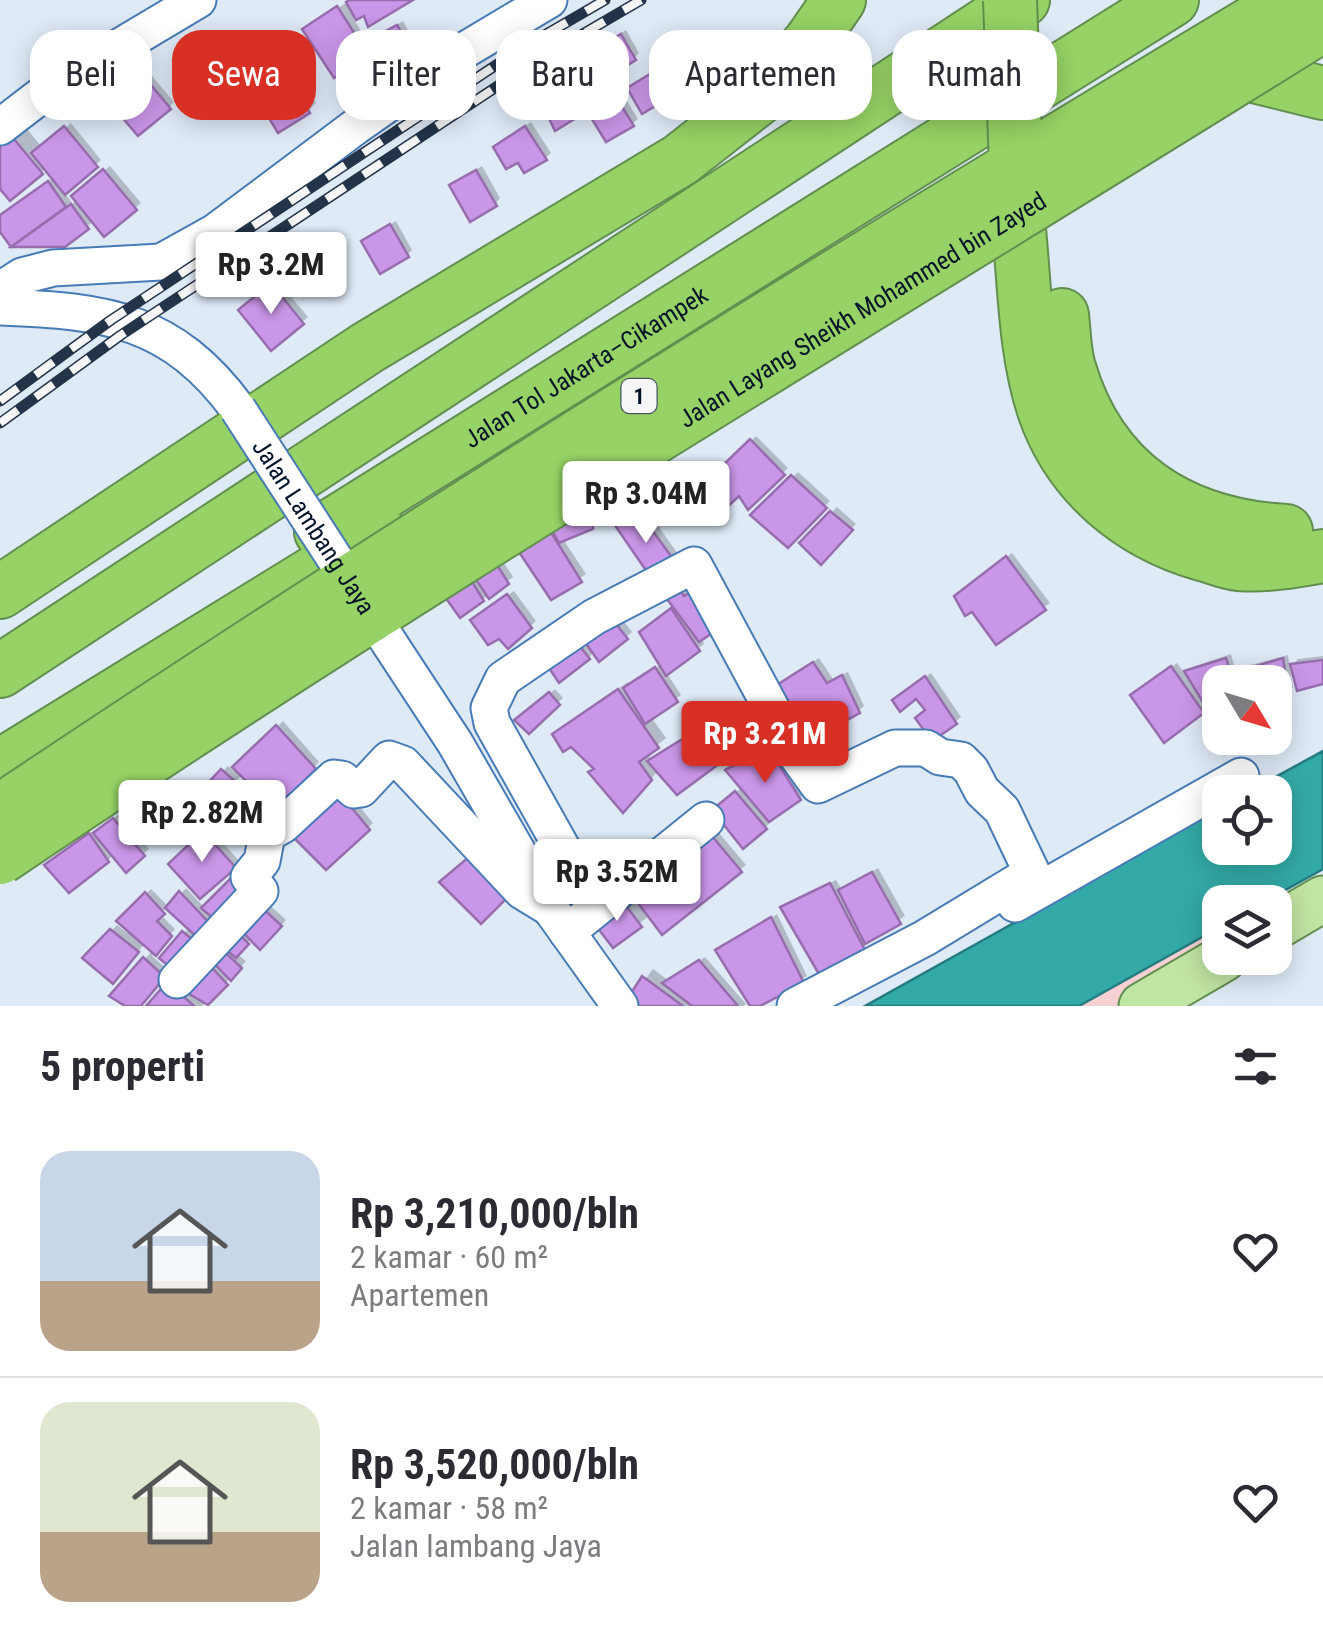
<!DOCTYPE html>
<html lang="id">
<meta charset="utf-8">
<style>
:root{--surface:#fff;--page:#f2f2f3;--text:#2b2b33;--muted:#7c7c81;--line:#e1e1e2;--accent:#d93025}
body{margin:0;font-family:"Roboto Condensed",sans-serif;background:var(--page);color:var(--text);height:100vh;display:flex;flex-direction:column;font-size:38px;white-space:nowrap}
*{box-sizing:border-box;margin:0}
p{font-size:32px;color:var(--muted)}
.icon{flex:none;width:55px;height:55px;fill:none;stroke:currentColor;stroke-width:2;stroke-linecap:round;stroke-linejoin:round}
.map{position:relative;height:1006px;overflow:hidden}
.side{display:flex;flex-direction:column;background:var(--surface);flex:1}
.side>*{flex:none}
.guide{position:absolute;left:30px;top:30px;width:1265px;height:90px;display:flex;gap:20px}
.needle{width:65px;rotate:128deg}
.controls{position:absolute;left:1202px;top:665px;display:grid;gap:20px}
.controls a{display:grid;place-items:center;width:90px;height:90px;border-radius:20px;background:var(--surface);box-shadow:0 5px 25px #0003;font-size:50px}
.price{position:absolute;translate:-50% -85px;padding:0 22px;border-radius:10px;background:#fff;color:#222;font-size:32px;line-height:65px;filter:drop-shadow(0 2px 5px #0008)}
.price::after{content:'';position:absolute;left:50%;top:60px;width:30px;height:22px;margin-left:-15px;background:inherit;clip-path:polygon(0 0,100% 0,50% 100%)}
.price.current{background:var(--accent);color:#fff}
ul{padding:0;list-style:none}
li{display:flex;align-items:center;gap:30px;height:250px;padding:0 40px}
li+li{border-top:2px solid var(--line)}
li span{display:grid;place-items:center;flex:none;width:280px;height:200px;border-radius:30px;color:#555}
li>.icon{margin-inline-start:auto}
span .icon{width:120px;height:120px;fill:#fffc;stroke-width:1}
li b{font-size:42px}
h2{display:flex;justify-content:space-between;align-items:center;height:120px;padding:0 40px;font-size:42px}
.chip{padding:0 35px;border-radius:30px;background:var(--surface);box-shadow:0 5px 25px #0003;font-size:35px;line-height:90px}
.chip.current{background:var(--accent);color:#fff}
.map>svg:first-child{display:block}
</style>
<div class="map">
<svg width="1323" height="1006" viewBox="0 0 1323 1006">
<rect width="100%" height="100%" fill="#dfeaf7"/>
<path fill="#f6d0d3" d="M1220,928V958L1142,1006H1079Z"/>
<path fill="#33aaa7" stroke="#247c81" stroke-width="2.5" d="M1323,751V869L1264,902H1220V927L1079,1006H865L1220,808V848H1275V792H1248Z"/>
<g fill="#0003">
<path d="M351,0H408L353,18L372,49L367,54L311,24Z"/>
<path d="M403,21L414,42L409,47L376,39Z"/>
<path d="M626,30L639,53L634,58L601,45Z"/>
<path d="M278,39L316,103L308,111L240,65Z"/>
<path d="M693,51L706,73L701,79L668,95L630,88Z"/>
<path d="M143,65L174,102L169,107L113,91Z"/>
<path d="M582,84L593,103L588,108L552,103Z"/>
<path d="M624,96L638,119L632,124L599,111Z"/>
<path d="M531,122L551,153L545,158L519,160L502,142Z"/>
<path d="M22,123L42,147L71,123L101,160L64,192L73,204L79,191L110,166L141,203L105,234L94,221L64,244H12L0,228V216L54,177L46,168L11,197L0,185V142Z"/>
<path d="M482,166L500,198L495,204L458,180Z"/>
<path d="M396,221L412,250L407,255L364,241Z"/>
<path d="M277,280L308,317L302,322L246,305Z"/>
<path d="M756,436L788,468L749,506L739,493L702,481L723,464L726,466Z"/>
<path d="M626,468L638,499L633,504L614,505L597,517L591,527L563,539L586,574L552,597L522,552Z"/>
<path d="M798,472L830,501L788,545L754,515Z"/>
<path d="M645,507L682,560L677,565L617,524Z"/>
<path d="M837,507L856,524L821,562L802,543Z"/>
<path d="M495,549L513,577L483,599L437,580Z"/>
<path d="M1012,553L1050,603L996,641L962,591Z"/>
<path d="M683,582L690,592L704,644L666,672L681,695L651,717L666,738L647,753L652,760L703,726L726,754L721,759L659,770L631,801L571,744L555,735L628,682L630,685L661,664L647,627L676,606Z"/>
<path d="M514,591L536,621L508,646L478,615Z"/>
<path d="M618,614L632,632L600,658L595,651L589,657L548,662Z"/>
<path d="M1231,654L1235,669L1288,655L1290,668L1298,659L1323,656V681L1290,669L1293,688L1275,698V682H1220V709L1208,706L1202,712L1138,690L1177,663L1185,674L1192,667Z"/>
<path d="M819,658L833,679L848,672L864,706L858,711L803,710L777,685Z"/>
<path d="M931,673L961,717L955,722L928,710L916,696L901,695Z"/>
<path d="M555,689L563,698L529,730L523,715Z"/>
<path d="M283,721L319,762L308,773L318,783L242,774L233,786L252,809L229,834L194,801L228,766L233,770Z"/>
<path d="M778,751L805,793L800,798L768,820L770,822L765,828L721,805L742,787L728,770L733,765L758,752L768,758Z"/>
<path d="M343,786L373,823L326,867Z"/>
<path d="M119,814L149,849L126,869L114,854L108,860H52L95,830L97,832Z"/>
<path d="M714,827L746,865L663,932L650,915L614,944L596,922Z"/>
<path d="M210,828L239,861L200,896L172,864Z"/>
<path d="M878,868L905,916L867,940L863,948L783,907L836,880L842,890Z"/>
<path d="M237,875L253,889L177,970L184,933L190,927L167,907L160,914L175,929L152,956L168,970L139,1006H129L113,995L153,950L145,943L118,976L86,958L117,925L127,933L130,930L120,921L151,889L169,907L186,888L205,908Z"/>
<path d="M264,900L286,920L260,947L252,938L237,954L246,961L207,1002L202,1006H149Z"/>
<path d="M777,914L807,976L753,1006L718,950Z"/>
<path d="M705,957L746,1004L743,1006H639L630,1000L653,969L668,980Z"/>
</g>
<g fill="#ca96e8" stroke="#976dae" stroke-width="2.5">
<path d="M350,0H413L368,27L364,16L356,20L346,2Z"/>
<path d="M337,6L369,56L334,78L302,29Z"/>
<path d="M397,25L411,49L387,63L373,38Z"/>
<path d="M621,34L636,60L608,77L592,50Z"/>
<path d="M268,45L310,113L278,133L237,65Z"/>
<path d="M687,54L702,81L674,97L659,71Z"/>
<path d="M137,68L171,109L138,136L104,96Z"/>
<path d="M655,71L670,97L642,114L627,88Z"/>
<path d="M576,87L589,110L555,131L544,108Z"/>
<path d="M618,100L634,126L606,142L590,116Z"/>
<path d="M64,126L98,167L65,195L31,153Z"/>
<path d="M525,126L547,160L524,173L518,163L506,169L493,147Z"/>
<path d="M9,133L43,174L10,201L0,189V141Z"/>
<path d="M103,169L137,210L104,237L71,196Z"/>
<path d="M476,170L497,206L470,222L449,185Z"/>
<path d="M48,181L66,207L11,247L0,232V215Z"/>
<path d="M71,204L89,229L65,247H11Z"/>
<path d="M390,224L409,257L380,274L361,241Z"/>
<path d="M271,283L304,324L271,351L238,310Z"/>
<path d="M750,439L785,475L748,510L739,496L721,513L694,486L716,468L719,469Z"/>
<path d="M620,471L634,506L618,517L613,509L596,520L593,514L586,515L580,508Z"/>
<path d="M791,475L827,508L788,548L750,515Z"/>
<path d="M580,508L586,515L593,514V529L559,543L549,525Z"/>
<path d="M638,511L679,567L654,582L614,524Z"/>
<path d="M830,511L853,530L821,565L799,543Z"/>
<path d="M549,529L582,582L551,600L519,552Z"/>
<path d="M489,552L509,584L489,599L466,565Z"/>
<path d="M1006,556L1046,610L996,645L972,612L965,616L954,596Z"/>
<path d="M460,562L484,601L460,618L433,580Z"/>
<path d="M676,585L684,596L699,587L724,625L699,642L664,595Z"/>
<path d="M507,594L532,628L508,649L499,639L488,645L470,620Z"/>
<path d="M671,608L700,651L666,676L639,632Z"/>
<path d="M611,618L628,639L599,662L582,638Z"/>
<path d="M575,640L590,659L559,683L545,662Z"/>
<path d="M1226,658L1233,682H1220V711L1210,714L1184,671Z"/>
<path d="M1283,658L1289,696L1275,700V682H1235L1232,673Z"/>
<path d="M1323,660V684L1297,691L1290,664Z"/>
<path d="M813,662L827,683L842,675L860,713L814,738L802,713L787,722L769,690Z"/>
<path d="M1171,666L1204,713L1164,743L1130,695Z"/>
<path d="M655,667L678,702L645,724L623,688Z"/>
<path d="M925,676L957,724L932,741L915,718L925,710L916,699L900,712L892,700Z"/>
<path d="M618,689L659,748L639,762L652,780L623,813L588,772L594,769L571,747L563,752L552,734Z"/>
<path d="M549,692L560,705L529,734L514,720Z"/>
<path d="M760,695L781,734L748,752L724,714Z"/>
<path d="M276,725L316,769L305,780L315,789L283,818L232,767Z"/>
<path d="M697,730L723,761L677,795L647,761Z"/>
<path d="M772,754L801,800L769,822L725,770L752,756L761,762Z"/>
<path d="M221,769L237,783L229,793L249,816L229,838L191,801Z"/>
<path d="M336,789L370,830L326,870L290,834Z"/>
<path d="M735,791L767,829L743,849L712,810Z"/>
<path d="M113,818L145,856L126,873L93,833Z"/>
<path d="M707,830L742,872L662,935L629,891Z"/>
<path d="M203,831L236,868L200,899L168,864Z"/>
<path d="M89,833L109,862L69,893L44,865Z"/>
<path d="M476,851L511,894L481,924L439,882Z"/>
<path d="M872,872L901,924L865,944L838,890Z"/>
<path d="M230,879L250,896L221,925L201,908Z"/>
<path d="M830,883L865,950L820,976L780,907Z"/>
<path d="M179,891L213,927L200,940L165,908Z"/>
<path d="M145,892L165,914L157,921L172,936L156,956L116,921Z"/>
<path d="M621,899L642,927L613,948L593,922Z"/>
<path d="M258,904L282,926L260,950L235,924Z"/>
<path d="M771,917L804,983L760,1006H750L715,950Z"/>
<path d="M231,926L249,944L236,958L216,941Z"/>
<path d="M110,929L139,952L113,984L82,958Z"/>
<path d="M182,931L200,946L177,973L159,958Z"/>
<path d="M216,944L242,968L231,981L205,954Z"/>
<path d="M143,957L165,977L141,1006H125L109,996Z"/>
<path d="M203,958L228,985L208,1005L179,988Z"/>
<path d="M699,960L738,1006H692L662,983Z"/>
<path d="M642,976L683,1006H634L626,1001Z"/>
<path d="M167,982L194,1006H146Z"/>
</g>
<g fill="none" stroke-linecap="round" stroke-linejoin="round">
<defs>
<g id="minor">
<path d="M0,127L52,87L198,0"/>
<path d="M0,290L22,276L53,268L161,262L215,232L355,127L465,50L549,0"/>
<path d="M0,307C106,311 172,319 238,409"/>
<path d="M390,644L455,743L550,908L620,1006"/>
<path d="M541,892L562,848L492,723L489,708L503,679L594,617L694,565L797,756L818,785L895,748H926L940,757L961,760L971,770L982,791L1002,810L1032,873L925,938L795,1006"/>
<path d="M1015,904L1241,776"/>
<path d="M567,932L706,820"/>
<path d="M177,980L260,891L249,877L262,861L267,834L283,825L334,778L342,779L354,790L361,789L389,759L403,764L522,891L550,908"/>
</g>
<g id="major">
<path d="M1275,927L1323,899"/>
<path d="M1142,1006L1224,958"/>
</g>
<g id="highway">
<path d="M1212,76L1250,75L1323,93"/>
<path d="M1018,220C1025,282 1024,350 1044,410C1069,483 1129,533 1202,554C1214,557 1227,563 1239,564C1268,566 1295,561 1323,556"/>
<path d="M1062,315C1064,332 1064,351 1069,368C1100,474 1180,525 1286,531"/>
<path id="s1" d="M321,532L1172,0"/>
<path d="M0,592L367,348L680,160L763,95L810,42L839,0"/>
<path d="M0,671L1023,0"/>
<path d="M0,766L380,532"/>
</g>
</defs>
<use href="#minor" stroke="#477bb5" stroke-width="39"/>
<use href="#major" stroke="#628f50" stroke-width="49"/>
<use href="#highway" stroke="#628f50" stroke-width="56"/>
<use href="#minor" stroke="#fff" stroke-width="35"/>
<use href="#major" stroke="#c0e4a3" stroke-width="45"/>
<use href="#highway" stroke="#96d265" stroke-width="52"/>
<defs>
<g id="rail">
<path d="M0,401L111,320L519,50L605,0"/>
<path d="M0,423L121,335L528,66L641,0"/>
</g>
</defs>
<use href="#rail" stroke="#233449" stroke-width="11"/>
<use href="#rail" stroke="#f6f6f6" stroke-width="8" stroke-dasharray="22" stroke-linecap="butt"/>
<defs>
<g id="minor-bridge">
<path id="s2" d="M238,409L390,644"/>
</g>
<g id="highway-bridge">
<path d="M1010,0L1017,193"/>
<path d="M0,811C422,528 854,262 1290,0"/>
<path id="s3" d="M0,858C432,566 881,301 1323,25"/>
</g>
</defs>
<use href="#minor-bridge" stroke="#477bb5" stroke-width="39" stroke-linecap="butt"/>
<use href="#highway-bridge" stroke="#628f50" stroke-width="56" stroke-linecap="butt"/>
<use href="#minor-bridge" stroke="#fff" stroke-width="35"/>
<use href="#highway-bridge" stroke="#96d265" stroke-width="52"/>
</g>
<g text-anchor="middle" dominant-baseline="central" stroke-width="8" stroke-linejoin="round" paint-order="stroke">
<rect fill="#f6f6f6" stroke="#4a5666" stroke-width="2.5" x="621.5" y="379" width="35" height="34" rx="8"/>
<g font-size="22" font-weight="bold" fill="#011229">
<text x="639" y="396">1</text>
</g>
<g font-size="25" fill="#011229" stroke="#f6f6f6">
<text stroke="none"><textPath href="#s3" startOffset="1022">Jalan Layang Sheikh Mohammed bin Zayed</textPath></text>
<text stroke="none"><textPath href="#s1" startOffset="312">Jalan Tol Jakarta–Cikampek</textPath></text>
<text stroke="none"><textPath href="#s2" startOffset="140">Jalan Lambang Jaya</textPath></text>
</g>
</g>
</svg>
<div class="controls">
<a><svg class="needle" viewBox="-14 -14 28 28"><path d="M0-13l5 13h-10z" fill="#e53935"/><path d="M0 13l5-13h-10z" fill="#7c7c81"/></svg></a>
<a><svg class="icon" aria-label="locate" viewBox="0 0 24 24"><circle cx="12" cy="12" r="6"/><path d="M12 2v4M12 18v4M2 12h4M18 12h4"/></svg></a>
<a><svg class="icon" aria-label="layers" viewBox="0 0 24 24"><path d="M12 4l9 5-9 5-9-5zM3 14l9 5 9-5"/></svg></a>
</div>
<b class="price" style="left:271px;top:317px">Rp 3.2M</b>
<b class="price" style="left:646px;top:546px">Rp 3.04M</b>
<b class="price current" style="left:765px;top:786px">Rp 3.21M</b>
<b class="price" style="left:202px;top:865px">Rp 2.82M</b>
<b class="price" style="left:617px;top:924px">Rp 3.52M</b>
<div class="guide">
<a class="chip">Beli</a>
<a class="chip current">Sewa</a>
<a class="chip">Filter</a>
<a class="chip">Baru</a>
<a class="chip">Apartemen</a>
<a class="chip">Rumah</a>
</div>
</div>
<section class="side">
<h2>5 properti<svg class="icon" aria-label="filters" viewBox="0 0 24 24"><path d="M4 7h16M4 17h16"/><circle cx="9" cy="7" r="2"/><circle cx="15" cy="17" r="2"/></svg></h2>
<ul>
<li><span style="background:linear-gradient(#c9d6e8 65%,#b9a48a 0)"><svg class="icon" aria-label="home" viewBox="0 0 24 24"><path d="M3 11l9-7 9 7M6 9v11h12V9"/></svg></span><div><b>Rp 3,210,000/bln</b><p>2 kamar · 60 m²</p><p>Apartemen</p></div><svg class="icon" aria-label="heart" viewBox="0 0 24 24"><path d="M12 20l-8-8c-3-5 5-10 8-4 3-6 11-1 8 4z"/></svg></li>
<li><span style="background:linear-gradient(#dfe7d0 65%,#b9a48a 0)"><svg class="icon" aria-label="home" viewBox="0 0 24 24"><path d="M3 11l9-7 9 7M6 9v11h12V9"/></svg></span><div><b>Rp 3,520,000/bln</b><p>2 kamar · 58 m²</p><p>Jalan lambang Jaya</p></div><svg class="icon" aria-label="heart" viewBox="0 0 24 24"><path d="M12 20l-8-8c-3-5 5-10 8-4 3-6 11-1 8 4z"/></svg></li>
</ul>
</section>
